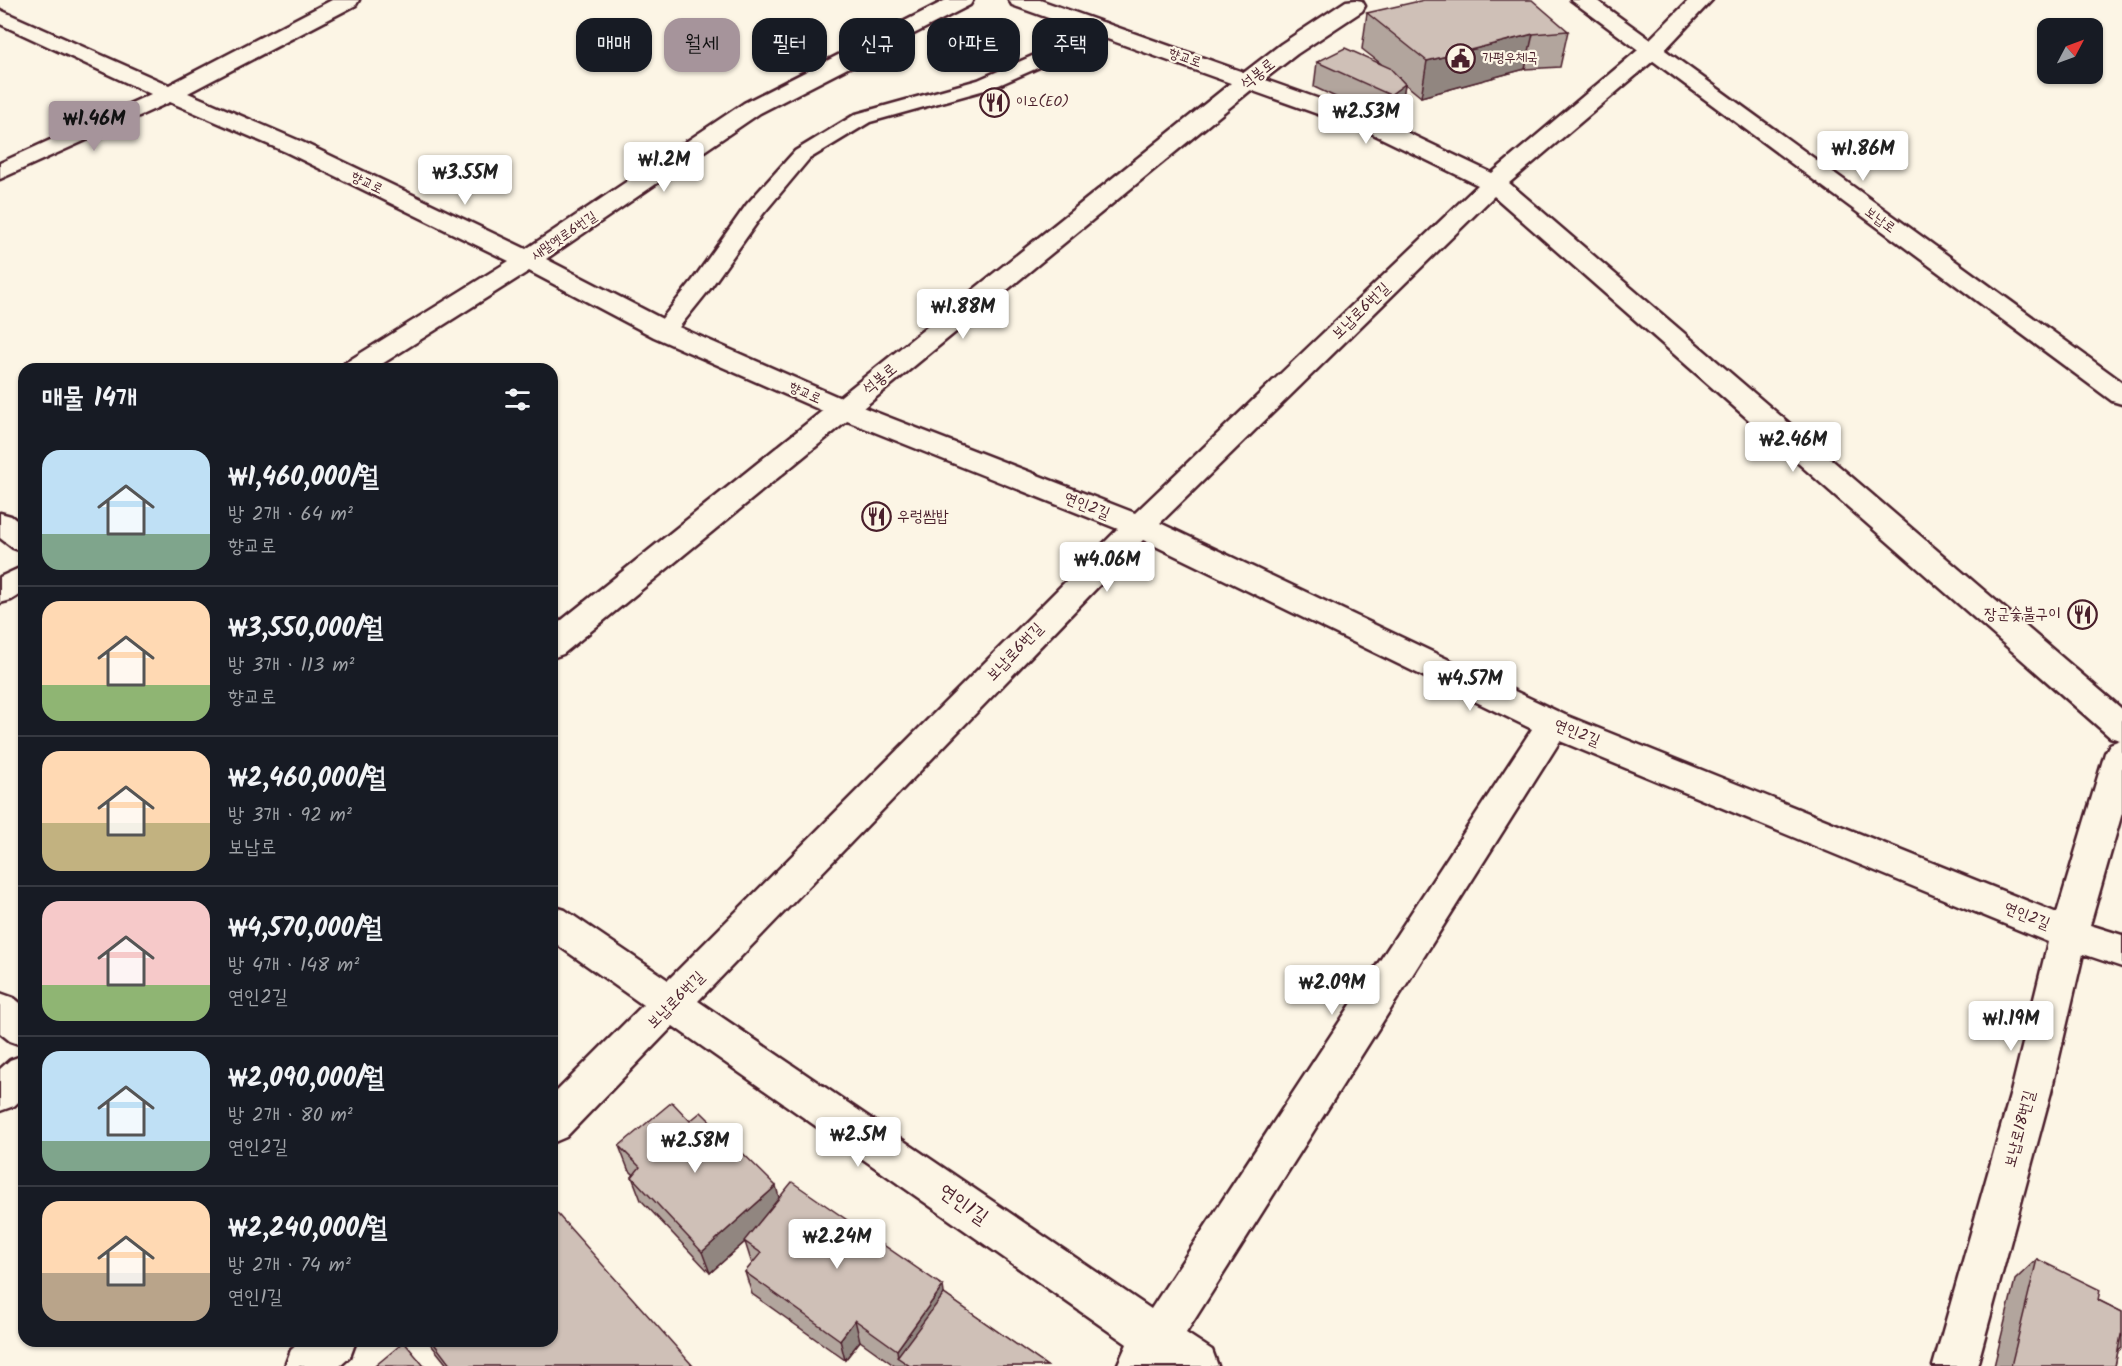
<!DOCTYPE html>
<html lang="ko">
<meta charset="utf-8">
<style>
:root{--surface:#171b24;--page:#242831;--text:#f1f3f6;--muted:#9ea1a6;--line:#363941;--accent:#a6949b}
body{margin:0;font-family:Kalam,"Poor Story",sans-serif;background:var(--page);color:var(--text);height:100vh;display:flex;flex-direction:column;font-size:22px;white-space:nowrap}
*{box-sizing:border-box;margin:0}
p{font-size:20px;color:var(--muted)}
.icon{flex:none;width:33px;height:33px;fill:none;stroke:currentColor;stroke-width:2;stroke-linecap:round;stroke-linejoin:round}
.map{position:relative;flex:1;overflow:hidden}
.details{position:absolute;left:18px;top:363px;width:540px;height:984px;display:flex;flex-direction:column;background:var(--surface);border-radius:18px;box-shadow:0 2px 4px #0004}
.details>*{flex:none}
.hud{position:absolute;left:576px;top:18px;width:570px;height:54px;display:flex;gap:12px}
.needle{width:39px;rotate:49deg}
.fabs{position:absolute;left:2037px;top:18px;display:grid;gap:12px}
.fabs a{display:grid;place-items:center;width:66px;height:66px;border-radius:12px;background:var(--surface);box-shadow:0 2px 4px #0004;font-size:30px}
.price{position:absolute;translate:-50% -51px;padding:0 14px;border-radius:6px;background:#fff;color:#222;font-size:20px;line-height:39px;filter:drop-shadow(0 2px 3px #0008)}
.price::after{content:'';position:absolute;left:50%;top:36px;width:18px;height:14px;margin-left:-9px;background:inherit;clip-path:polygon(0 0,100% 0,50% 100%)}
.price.current{background:var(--accent);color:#111}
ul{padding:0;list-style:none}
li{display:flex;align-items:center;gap:18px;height:150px;padding:0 24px}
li+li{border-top:2px solid var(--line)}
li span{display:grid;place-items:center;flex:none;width:168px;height:120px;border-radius:18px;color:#555}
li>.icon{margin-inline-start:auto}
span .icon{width:72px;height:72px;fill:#fffc;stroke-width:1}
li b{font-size:26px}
h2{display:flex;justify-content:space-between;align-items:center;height:72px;padding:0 24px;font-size:26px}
.tag{padding:0 21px;border-radius:18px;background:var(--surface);box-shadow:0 2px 4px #0004;font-size:21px;line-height:54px}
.tag.current{background:var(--accent);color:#111}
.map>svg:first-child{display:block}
</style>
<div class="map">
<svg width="2122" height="1366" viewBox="0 0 2122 1366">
<rect width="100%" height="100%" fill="#fcf5e5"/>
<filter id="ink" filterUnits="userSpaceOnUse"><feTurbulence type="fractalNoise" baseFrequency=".0167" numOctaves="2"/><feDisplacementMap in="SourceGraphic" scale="12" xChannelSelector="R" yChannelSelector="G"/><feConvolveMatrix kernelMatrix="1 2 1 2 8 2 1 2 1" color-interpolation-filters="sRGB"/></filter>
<g filter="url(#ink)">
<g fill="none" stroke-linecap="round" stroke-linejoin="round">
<defs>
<path id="service" d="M1101,22L1108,24L1110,28L1085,47L992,88L870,122L809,159L763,214L709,290L672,336L664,338L656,336L652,331L656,326L693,280L747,204L795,151L856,114L978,80L1071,39Z"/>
<g id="minor">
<path d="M332,0H359L356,5L188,93L302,142L526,249L744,103L946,0H973L970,5L760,113L546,259L674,325L852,403L1135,513L1478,185L1371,133L1012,5L1009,0H1040L1387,123L1492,173L1644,45L1689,0H1712L1660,55L1509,183L2122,709V813L2090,925L2122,935V967L2083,954L2051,1092L1977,1366H1933L2011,1092L2048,942L1560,741L1186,1333L1212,1350L1218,1366H1117L1127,1344L673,1026L566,1137L552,1143V1096L643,1005L552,941V906L565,910L668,980L1118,529L832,415L654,337L529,271L374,369H341L345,363L509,261L286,152L170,102L0,179V163L151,94L0,24V10L169,85ZM1494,196L2110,737L2120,740L2110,744L2105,753L2057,913L1565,715L1160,523ZM1143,540L1532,729L1151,1309L698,1001Z"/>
<path d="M0,513L11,516L24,526V552L13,548L0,538Z"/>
<path d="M24,566V592L11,600L0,603V577Z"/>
<path d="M0,993L14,998L24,1006V1046L10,1041L0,1033Z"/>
<path d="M301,1341H356L350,1357L340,1366H285L291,1350Z"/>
</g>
<g id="secondary">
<path d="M1356,0L1362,1L1365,6L1362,11L1297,54L1257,85L563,654L552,658V628L1241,75L1281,44L1346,1Z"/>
<path d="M1571,0H1596L2122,382V404L2112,401Z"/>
<path d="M24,1055V1097L14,1106L0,1111V1069L10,1060Z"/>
</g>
</defs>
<use href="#service" stroke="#4a1f2b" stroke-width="5"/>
<use href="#minor" stroke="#4a1f2b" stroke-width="5"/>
<use href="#secondary" stroke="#4a1f2b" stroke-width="5"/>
<use href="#service" fill="#fcf5e5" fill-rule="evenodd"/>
<use href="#minor" fill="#fcf5e5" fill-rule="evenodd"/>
<use href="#secondary" fill="#fcf5e5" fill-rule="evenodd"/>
</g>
<g fill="#b2a59d" stroke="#4a1f2b" stroke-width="1.5">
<path d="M1367,13L1568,31L1560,67L1525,69L1421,97L1405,84L1401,109L1387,121L1314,87L1317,62L1380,63L1362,49Z"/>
<path d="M690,1121L779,1199L944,1294L1047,1366H895L860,1341L845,1360L752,1294L745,1272L752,1264L745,1242L710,1273L641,1200L632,1177L634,1175L628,1169L619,1146Z"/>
<path d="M2037,1259L2098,1300L2122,1312V1348L2118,1351L2115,1366H1994L2015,1280Z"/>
<path d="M428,1341H552L693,1366H448Z"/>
</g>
<g fill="#918680" stroke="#4a1f2b" stroke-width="1.5">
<path d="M1533,34L1525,69L1421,97L1427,61Z"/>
<path d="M1405,84L1401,109L1387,121L1390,95Z"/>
<path d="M776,1186L782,1209L710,1273L702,1252Z"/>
<path d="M943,1286L946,1307L898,1357L897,1350Z"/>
<path d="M855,1320L860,1341L845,1360L840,1340Z"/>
</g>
<g fill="#cfc0b7" stroke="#4a1f2b" stroke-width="1.5">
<path d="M1424,0H1532L1568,31L1533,34L1427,61L1367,13Z"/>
<path d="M1345,48L1390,68L1405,84L1390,95L1317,62Z"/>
<path d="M672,1102L690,1121L701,1112L776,1186L702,1252L632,1177L640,1167L619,1146Z"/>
<path d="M792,1182L943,1286L897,1350L855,1320L840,1340L745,1272L761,1253L744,1241Z"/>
<path d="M552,1208L693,1366H451L432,1341H552Z"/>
<path d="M2037,1259L2100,1290L2098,1300L2122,1312V1336L2121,1335L2115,1366H2011Z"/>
<path d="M944,1294L1047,1366H910L897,1357Z"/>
<path d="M404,1342L424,1366H375Z"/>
</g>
</g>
<defs>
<symbol id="civic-ring" viewBox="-11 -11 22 22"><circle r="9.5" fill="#fcf5e5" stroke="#4a1f2b" stroke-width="1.5"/><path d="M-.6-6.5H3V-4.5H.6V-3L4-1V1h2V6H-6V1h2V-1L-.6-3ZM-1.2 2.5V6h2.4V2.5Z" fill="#4a1f2b"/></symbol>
<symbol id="restaurant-ring" viewBox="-11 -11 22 22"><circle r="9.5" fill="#fcf5e5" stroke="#4a1f2b" stroke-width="1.5"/><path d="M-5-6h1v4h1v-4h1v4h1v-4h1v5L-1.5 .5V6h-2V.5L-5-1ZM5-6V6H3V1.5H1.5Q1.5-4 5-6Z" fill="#4a1f2b"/></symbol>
</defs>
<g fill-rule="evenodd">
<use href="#civic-ring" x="1444" y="42" width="33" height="33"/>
<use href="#restaurant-ring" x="978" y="86" width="33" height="33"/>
<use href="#restaurant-ring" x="860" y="500" width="33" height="33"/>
<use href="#restaurant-ring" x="2066" y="598" width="33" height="33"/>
</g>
<g text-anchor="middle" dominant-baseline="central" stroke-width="4.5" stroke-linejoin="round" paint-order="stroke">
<g font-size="14" fill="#4a1f2b" stroke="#fcf5e5">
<text transform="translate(1185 58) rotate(19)">향교로</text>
<text transform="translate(367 183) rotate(26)">향교로</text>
<text transform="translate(1880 220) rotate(36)">보납로</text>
<text transform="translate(564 236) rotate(-34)">새말옛로6번길</text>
<text transform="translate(805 393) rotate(24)">향교로</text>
</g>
<g font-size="14" fill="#4a1f2b" stroke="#fcf5e5" text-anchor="start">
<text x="1482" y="58">가평우체국</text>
<text x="1016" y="102">이오(EO)</text>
</g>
<g font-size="16" fill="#4a1f2b" stroke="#fcf5e5">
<text transform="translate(1258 74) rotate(-38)">석봉로</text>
<text transform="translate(1361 311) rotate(-44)">보납로6번길</text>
<text transform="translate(880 379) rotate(-39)">석봉로</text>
<text transform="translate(1087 506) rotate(22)">연인2길</text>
<text transform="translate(1015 652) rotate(-46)">보납로6번길</text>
<text transform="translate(1577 733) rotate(22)">연인2길</text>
<text transform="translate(2027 916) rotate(22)">연인2길</text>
<text transform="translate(676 1000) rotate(-45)">보납로6번길</text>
<text transform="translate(2020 1129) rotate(-75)">보납로18번길</text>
</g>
<g font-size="16" fill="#4a1f2b" stroke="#fcf5e5" text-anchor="start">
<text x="897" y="516">우렁쌈밥</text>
<text x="2061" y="614" text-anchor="end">장군숯불구이</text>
</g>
<g font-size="20" fill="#4a1f2b" stroke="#fcf5e5">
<text transform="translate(963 1205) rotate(35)">연인1길</text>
</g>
</g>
</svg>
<div class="fabs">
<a><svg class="needle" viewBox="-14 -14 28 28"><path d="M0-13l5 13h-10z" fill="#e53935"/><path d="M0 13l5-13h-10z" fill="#9ea1a6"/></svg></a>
</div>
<b class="price" style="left:1366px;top:145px">₩2.53M</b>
<b class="price current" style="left:94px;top:152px">₩1.46M</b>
<b class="price" style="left:1863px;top:182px">₩1.86M</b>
<b class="price" style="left:664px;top:193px">₩1.2M</b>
<b class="price" style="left:465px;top:206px">₩3.55M</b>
<b class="price" style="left:963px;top:340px">₩1.88M</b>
<b class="price" style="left:1793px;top:473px">₩2.46M</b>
<b class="price" style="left:1107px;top:593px">₩4.06M</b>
<b class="price" style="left:1470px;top:712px">₩4.57M</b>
<b class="price" style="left:1332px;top:1016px">₩2.09M</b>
<b class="price" style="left:2011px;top:1052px">₩1.19M</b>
<b class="price" style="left:858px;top:1168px">₩2.5M</b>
<b class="price" style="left:695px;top:1174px">₩2.58M</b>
<b class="price" style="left:837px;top:1270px">₩2.24M</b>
<div class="hud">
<a class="tag">매매</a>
<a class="tag current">월세</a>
<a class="tag">필터</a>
<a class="tag">신규</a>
<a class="tag">아파트</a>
<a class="tag">주택</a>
</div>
<section class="details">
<h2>매물 14개<svg class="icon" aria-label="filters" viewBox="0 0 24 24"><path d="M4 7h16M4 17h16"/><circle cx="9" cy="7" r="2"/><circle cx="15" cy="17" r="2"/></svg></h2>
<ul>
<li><span style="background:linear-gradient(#bfe0f5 70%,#7fa58c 0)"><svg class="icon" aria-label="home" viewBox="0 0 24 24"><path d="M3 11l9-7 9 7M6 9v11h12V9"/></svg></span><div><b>₩1,460,000/월</b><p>방 2개 · 64 m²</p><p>향교로</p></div></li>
<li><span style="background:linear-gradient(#ffd9b3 70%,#8fb573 0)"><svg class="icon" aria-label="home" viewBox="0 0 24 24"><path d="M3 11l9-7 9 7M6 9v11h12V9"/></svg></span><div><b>₩3,550,000/월</b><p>방 3개 · 113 m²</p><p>향교로</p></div></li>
<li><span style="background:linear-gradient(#ffd9b3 60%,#c2b280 0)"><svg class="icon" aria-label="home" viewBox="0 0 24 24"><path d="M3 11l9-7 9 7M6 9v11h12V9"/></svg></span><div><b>₩2,460,000/월</b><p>방 3개 · 92 m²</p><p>보납로</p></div></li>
<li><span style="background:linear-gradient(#f6c9c9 70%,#8fb573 0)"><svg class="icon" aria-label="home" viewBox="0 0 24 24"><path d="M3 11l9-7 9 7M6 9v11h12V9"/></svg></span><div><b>₩4,570,000/월</b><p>방 4개 · 148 m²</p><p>연인2길</p></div></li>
<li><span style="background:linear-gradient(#bfe0f5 75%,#7fa58c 0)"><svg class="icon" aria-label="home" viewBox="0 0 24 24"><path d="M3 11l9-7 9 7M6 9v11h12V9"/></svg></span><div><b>₩2,090,000/월</b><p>방 2개 · 80 m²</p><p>연인2길</p></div></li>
<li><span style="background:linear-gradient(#ffd9b3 60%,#b9a48a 0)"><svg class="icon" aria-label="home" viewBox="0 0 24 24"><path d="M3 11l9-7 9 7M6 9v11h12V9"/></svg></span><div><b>₩2,240,000/월</b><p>방 2개 · 74 m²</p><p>연인1길</p></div></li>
</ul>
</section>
</div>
